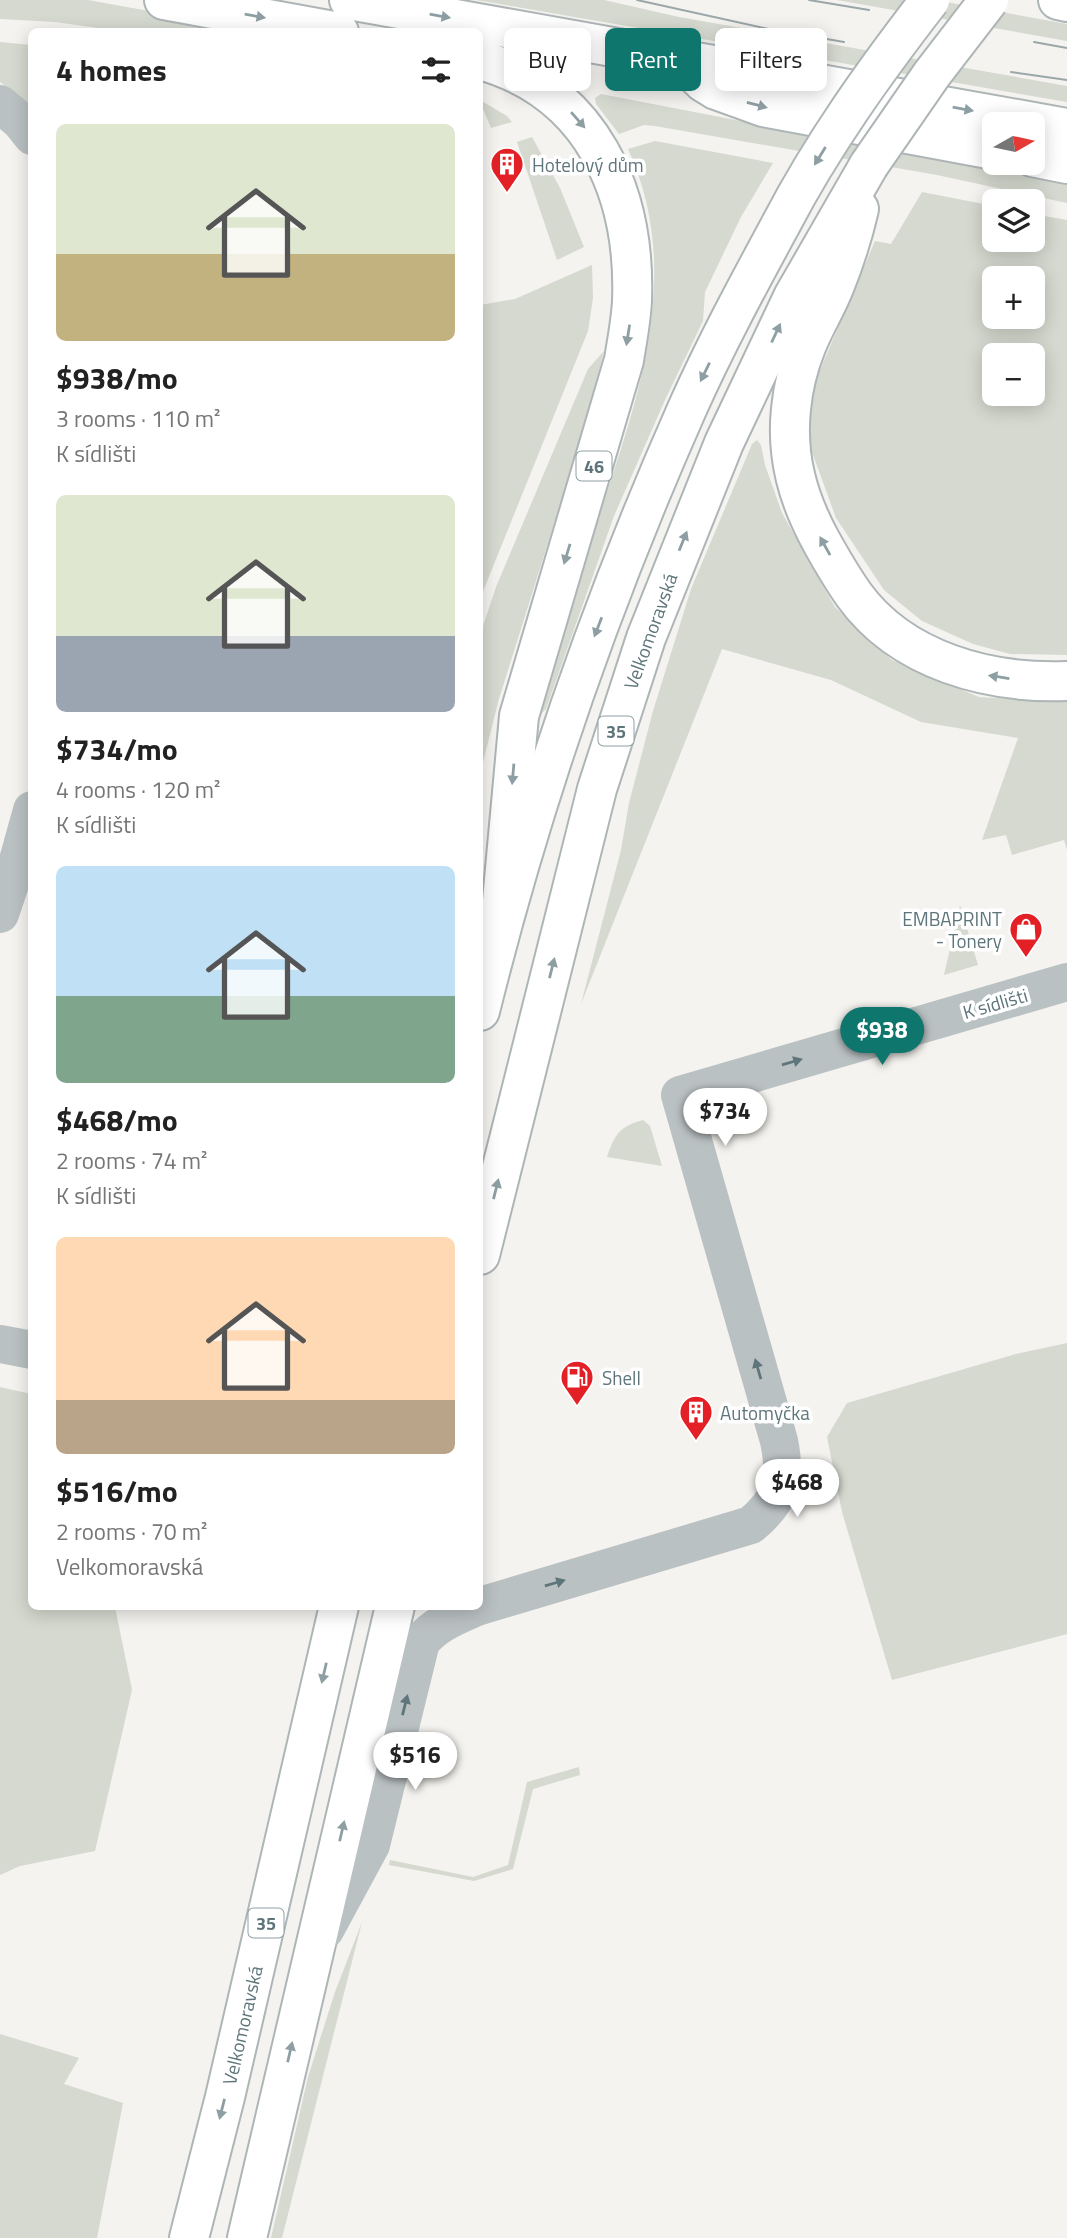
<!DOCTYPE html>
<meta charset="utf-8">
<style>
:root{--surface:#fff;--page:#f2f2f2;--text:#222;--muted:#767676;--accent:#0f766e}
body{margin:0;font-family:"Titillium Web",sans-serif;background:var(--page);color:var(--text);height:100vh;display:flex;flex-direction:column;font-size:26px;white-space:nowrap}
*{box-sizing:border-box;margin:0}
p{font-size:23px;color:var(--muted)}
.icon{flex:none;width:38px;height:38px;fill:none;stroke:currentColor;stroke-width:2;stroke-linecap:round;stroke-linejoin:round}
.map{position:relative;flex:1;overflow:hidden}
.side{position:absolute;left:28px;top:28px;width:455px;height:1582px;display:flex;flex-direction:column;background:var(--surface);border-radius:10px;box-shadow:0 4px 18px #0003}
.side>*{flex:none}
.hud{position:absolute;left:504px;top:28px;width:457px;height:63px;display:flex;gap:14px}
.needle{width:46px;rotate:81deg}
.tools{position:absolute;left:982px;top:112px;display:grid;gap:14px}
.tools a{display:grid;place-items:center;width:63px;height:63px;border-radius:10px;background:var(--surface);box-shadow:0 4px 18px #0003;font-size:35px}
.price{position:absolute;translate:-50% -60px;padding:0 16px;border-radius:24px;background:#fff;color:#222;font-size:23px;line-height:46px;filter:drop-shadow(0 2px 4px #0008)}
.price::after{content:'';position:absolute;left:50%;top:42px;width:21px;height:16px;margin-left:-10px;background:inherit;clip-path:polygon(0 0,100% 0,50% 100%)}
.price.selected{background:var(--accent);color:#fff}
ul{padding:0;list-style:none}
li{display:grid;align-content:center;gap:14px;height:371px;padding:0 28px}
li span{display:grid;place-items:center;height:217px;border-radius:10px;color:#555}
li>.icon{margin-inline-start:auto}
span .icon{width:126px;height:126px;fill:#fffc;stroke-width:1}
li b{font-size:30px}
h2{display:flex;justify-content:space-between;align-items:center;height:84px;padding:0 28px;font-size:30px}
.tag{padding:0 24px;border-radius:10px;background:var(--surface);box-shadow:0 4px 18px #0003;font-size:24px;line-height:63px}
.tag.selected{background:var(--accent);color:#fff}
.map>svg:first-child{display:block}
</style>
<div class="map">
<svg width="1067" height="2238" viewBox="0 0 1067 2238">
<rect width="100%" height="100%" fill="#f4f3ef"/>
<g fill="#d5d9cf" fill-rule="evenodd">
<path d="M0,0H88L260,31L127,32L55,22L0,19Z"/>
<path d="M476,0H604L679,17L1067,86V102Z"/>
<path d="M837,0H935L1067,24V41Z"/>
<path d="M0,42L31,45V111L16,94L0,82Z"/>
<path d="M601,94L1067,184V203L937,175L655,126L644,125L619,134L596,104L595,98Z"/>
<path d="M480,100L507,116L512,122L491,128L483,109L480,108Z"/>
<path d="M532,137L560,188L584,247L557,260L517,142Z"/>
<path d="M655,141L773,163L741,217L705,292L703,321L665,400L614,516L546,709L538,717L537,702C558,640 579,578 599,515C639,397 684,271 628,149Z"/>
<path d="M922,192L994,206V240H1032L1033,214L1067,220V655L1010,654L973,644L922,621L884,590L836,518L808,441L814,384L875,241L891,244ZM994,278H1032V317H994ZM994,355H1032V394H994Z"/>
<path d="M592,265L593,298L588,331L480,599V305L515,299Z"/>
<path d="M604,351L589,412L499,699L480,774V635L496,587L588,369Z"/>
<path d="M757,440L761,445L765,465L782,513L835,607L892,660L979,697L1067,702V850L1064,840L1012,855L1006,835L982,840L1018,738L921,722L831,680L722,649L581,1004L621,850L629,803L653,711L691,589L752,444Z"/>
<path d="M960,905L978,965L944,975Z"/>
<path d="M643,1120L650,1126L662,1166L607,1157C614,1135 620,1126 643,1120Z"/>
<path d="M1067,1343V1634L892,1680L842,1512L827,1437L847,1403L1016,1354Z"/>
<path d="M0,1387L31,1394L32,1606L115,1607L132,1690L95,1851L20,1866L0,1875Z"/>
<path d="M579,1767L580,1775L533,1789L513,1869L474,1881L389,1865L390,1860L473,1877L508,1865L527,1782Z"/>
<path d="M362,1922L282,2238H271L308,2077L335,1992Z"/>
<path d="M0,2034L79,2058L64,2084L123,2103L97,2238H0Z"/>
</g>
<g fill="none" stroke-linecap="round" stroke-linejoin="round">
<defs>
<g id="major">
<path d="M164,0L339,32"/>
<path d="M349,0L1067,128"/>
<path d="M1058,0L1067,2"/>
<path d="M480,60C592,91 636,192 632,301C631,321 627,341 624,360L519,716L499,934"/>
<path d="M683,62L703,82L716,90L763,107L994,150"/>
<path d="M1032,157L1067,164"/>
<path d="M859,209C853,235 845,260 835,285C827,306 814,326 806,347C798,367 793,388 791,409C786,457 798,499 821,541C831,559 842,578 854,595C902,661 989,684 1067,681"/>
<path d="M480,1011C531,805 601,603 687,409C715,346 748,285 781,224"/>
<path d="M480,1255L597,789L646,638L724,443L793,297L869,165"/>
<path d="M189,2238L225,2097L339,1606"/>
<path d="M247,2238L395,1606"/>
</g>
</defs>
<use href="#major" stroke="#aeb5b7" stroke-width="42"/>
<g stroke="#bac1c3" stroke-width="38">
<path d="M0,104L20,121L32,136"/>
<path d="M0,914L19,857L32,810"/>
<path d="M0,1344L32,1350"/>
<path d="M480,1606L751,1525C781,1500 787,1479 779,1441L680,1095L1067,982"/>
<path d="M325,1930L371,1845L421,1642C436,1623 457,1616 479,1606"/>
</g>
<use href="#major" stroke="#fff" stroke-width="38"/>
<g stroke="#9ba6a8" stroke-width="2">
<path d="M637,0L769,29L844,42"/>
<path d="M809,0L869,10"/>
<path d="M1034,42L1067,48"/>
<path d="M1011,72L1067,80"/>
</g>
<defs>
<g id="major-bridge">
<path d="M869,165L932,74L989,0"/>
<path d="M781,224C822,145 875,71 930,0"/>
</g>
</defs>
<use href="#major-bridge" stroke="#aeb5b7" stroke-width="42" stroke-linecap="butt"/>
<use href="#major-bridge" stroke="#fff" stroke-width="38"/>
</g>
<defs><path id="oneway-solid" d="M-6-.8H1V-3.2L6.5 0L1 3.2V.8H-6Z" transform="scale(1.75)"/></defs>
<g fill="#8e9fa3">
<use href="#oneway-solid" transform="translate(255 16) rotate(10)"/>
<use href="#oneway-solid" transform="translate(440 16) rotate(10)"/>
<use href="#oneway-solid" transform="translate(757 105) rotate(15)"/>
<use href="#oneway-solid" transform="translate(963 109) rotate(10)"/>
<use href="#oneway-solid" transform="translate(578 120) rotate(49)"/>
<use href="#oneway-solid" transform="translate(820 156) rotate(122)"/>
<use href="#oneway-solid" transform="translate(776 333) rotate(-65)"/>
<use href="#oneway-solid" transform="translate(628 335) rotate(99)"/>
<use href="#oneway-solid" transform="translate(705 372) rotate(116)"/>
<use href="#oneway-solid" transform="translate(683 541) rotate(-68)"/>
<use href="#oneway-solid" transform="translate(825 546) rotate(-119)"/>
<use href="#oneway-solid" transform="translate(567 554) rotate(107)"/>
<use href="#oneway-solid" transform="translate(598 627) rotate(111)"/>
<use href="#oneway-solid" transform="translate(999 677) rotate(-171)"/>
<use href="#oneway-solid" transform="translate(513 774) rotate(95)"/>
<use href="#oneway-solid" transform="translate(552 968) rotate(-76)"/>
<use href="#oneway-solid" transform="translate(496 1189) rotate(-76)"/>
<use href="#oneway-solid" transform="translate(324 1673) rotate(103)"/>
<use href="#oneway-solid" transform="translate(342 1831) rotate(-77)"/>
<use href="#oneway-solid" transform="translate(290 2052) rotate(-77)"/>
<use href="#oneway-solid" transform="translate(222 2109) rotate(104)"/>
</g>
<g fill="#5e767b">
<use href="#oneway-solid" transform="translate(792 1062) rotate(-16)"/>
<use href="#oneway-solid" transform="translate(758 1369) rotate(-106)"/>
<use href="#oneway-solid" transform="translate(555 1583) rotate(-16)"/>
<use href="#oneway-solid" transform="translate(405 1705) rotate(-76)"/>
</g>
<defs>
<symbol id="building-pin" viewBox="-11 -11 22 30"><path d="M0 17L-7.5 6A9.5 9.5 0 1 1 7.5 6Z" fill="#e32025" stroke="#fff"/><path d="M-4-6H4V6H1V3H-1V6H-4ZM-2.5-4.3h1.7v1.8h-1.7ZM.8-4.3h1.7v1.8H.8ZM-2.5-1h1.7V.8h-1.7ZM.8-1h1.7V.8H.8Z" fill="#fff"/></symbol>
<symbol id="shop-pin" viewBox="-11 -11 22 30"><path d="M0 17L-7.5 6A9.5 9.5 0 1 1 7.5 6Z" fill="#e32025" stroke="#fff"/><path d="M-5-2.5h2.3a2.7 3.5 0 0 1 5.4 0H5L5.5 6h-11ZM-1.5-2.5h3a1.5 2.3 0 0 0-3 0Z" fill="#fff"/></symbol>
<symbol id="fuel-pin" viewBox="-11 -11 22 30"><path d="M0 17L-7.5 6A9.5 9.5 0 1 1 7.5 6Z" fill="#e32025" stroke="#fff"/><path d="M-5.5-6h7V0h2V4h1.3V-2.5L3-4.5l.8-.8L6-3V5H2.5V1h-1V6h-7ZM-4.2-4.7v3.2H.2V-4.7Z" fill="#fff"/></symbol>
</defs>
<g fill-rule="evenodd">
<use href="#building-pin" x="488" y="145" width="38" height="52"/>
<use href="#shop-pin" x="1007" y="910" width="38" height="52"/>
<use href="#fuel-pin" x="558" y="1358" width="38" height="52"/>
<use href="#building-pin" x="677" y="1393" width="38" height="52"/>
</g>
<g text-anchor="middle" dominant-baseline="central" stroke-width="7" stroke-linejoin="round" paint-order="stroke">
<g fill="#fff" stroke="#8e9fa3" stroke-width="2">
<rect x="576.5" y="451.5" width="35" height="29" rx="5"/>
<rect x="598.5" y="716.5" width="35" height="29" rx="5"/>
<rect x="248.5" y="1908.5" width="35" height="29" rx="5"/>
</g>
<g font-size="18" font-weight="bold" fill="#5e767b">
<text x="594" y="466">46</text>
<text x="616" y="731">35</text>
<text x="266" y="1923">35</text>
</g>
<g font-size="19" fill="#5e767b" stroke="#fff" text-anchor="start">
<text x="532" y="164">Hotelový dům</text>
<text x="1002" y="918" text-anchor="end">EMBAPRINT<tspan x="1002" dy="22">- Tonery</tspan></text>
<text x="602" y="1377">Shell</text>
<text x="720" y="1412">Automyčka</text>
</g>
<g font-size="19" fill="#5e767b" stroke="#fff">
<text transform="translate(650 631) rotate(-70)">Velkomoravská</text>
<text transform="translate(995 1003) rotate(-16)">K sídlišti</text>
<text transform="translate(242 2025) rotate(-77)">Velkomoravská</text>
</g>
</g>
</svg>
<div class="tools">
<a><svg class="needle" viewBox="-14 -14 28 28"><path d="M0-13l5 13h-10z" fill="#e53935"/><path d="M0 13l5-13h-10z" fill="#767676"/></svg></a>
<a><svg class="icon" aria-label="layers" viewBox="0 0 24 24"><path d="M12 4l9 5-9 5-9-5zM3 14l9 5 9-5"/></svg></a>
<a>+</a>
<a>−</a>
</div>
<b class="price selected" style="left:882px;top:1067px">$938</b>
<b class="price" style="left:725px;top:1148px">$734</b>
<b class="price" style="left:797px;top:1519px">$468</b>
<b class="price" style="left:415px;top:1792px">$516</b>
<div class="hud">
<a class="tag">Buy</a>
<a class="tag selected">Rent</a>
<a class="tag">Filters</a>
</div>
<section class="side">
<h2>4 homes<svg class="icon" aria-label="filters" viewBox="0 0 24 24"><path d="M4 7h16M4 17h16"/><circle cx="9" cy="7" r="2"/><circle cx="15" cy="17" r="2"/></svg></h2>
<ul>
<li><span style="background:linear-gradient(#dfe7d0 60%,#c2b280 0)"><svg class="icon" aria-label="home" viewBox="0 0 24 24"><path d="M3 11l9-7 9 7M6 9v11h12V9"/></svg></span><div><b>$938/mo</b><p>3 rooms · 110 m²</p><p>K sídlišti</p></div></li>
<li><span style="background:linear-gradient(#dfe7d0 65%,#9aa5b1 0)"><svg class="icon" aria-label="home" viewBox="0 0 24 24"><path d="M3 11l9-7 9 7M6 9v11h12V9"/></svg></span><div><b>$734/mo</b><p>4 rooms · 120 m²</p><p>K sídlišti</p></div></li>
<li><span style="background:linear-gradient(#bfe0f5 60%,#7fa58c 0)"><svg class="icon" aria-label="home" viewBox="0 0 24 24"><path d="M3 11l9-7 9 7M6 9v11h12V9"/></svg></span><div><b>$468/mo</b><p>2 rooms · 74 m²</p><p>K sídlišti</p></div></li>
<li><span style="background:linear-gradient(#ffd9b3 75%,#b9a48a 0)"><svg class="icon" aria-label="home" viewBox="0 0 24 24"><path d="M3 11l9-7 9 7M6 9v11h12V9"/></svg></span><div><b>$516/mo</b><p>2 rooms · 70 m²</p><p>Velkomoravská</p></div></li>
</ul>
</section>
</div>
